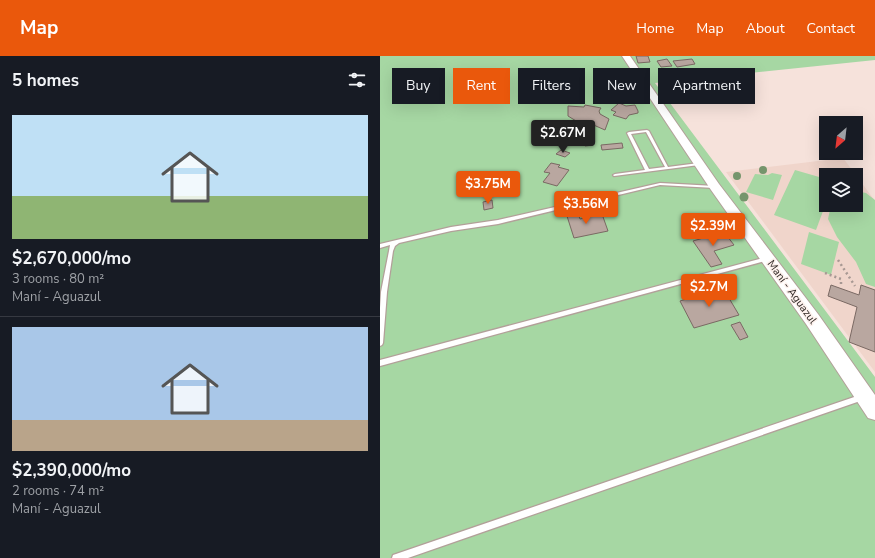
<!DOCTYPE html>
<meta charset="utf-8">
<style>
:root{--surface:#171b24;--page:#20242c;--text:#f1f3f6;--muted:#9ea1a6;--line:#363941;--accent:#ea580c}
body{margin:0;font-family:"Nunito Sans",sans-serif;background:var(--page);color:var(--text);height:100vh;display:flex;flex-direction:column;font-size:15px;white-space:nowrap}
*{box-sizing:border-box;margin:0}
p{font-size:13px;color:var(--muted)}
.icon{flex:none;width:22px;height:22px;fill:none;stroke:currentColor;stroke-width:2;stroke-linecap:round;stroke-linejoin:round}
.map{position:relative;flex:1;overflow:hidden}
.panel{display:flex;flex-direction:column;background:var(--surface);width:380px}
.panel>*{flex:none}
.hud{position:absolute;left:12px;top:12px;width:380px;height:36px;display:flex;gap:8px}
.needle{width:26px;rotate:208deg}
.fabs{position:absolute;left:439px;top:60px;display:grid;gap:8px}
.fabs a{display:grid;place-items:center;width:44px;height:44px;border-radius:0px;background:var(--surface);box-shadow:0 4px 16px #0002;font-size:20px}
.price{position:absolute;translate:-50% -34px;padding:0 9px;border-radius:4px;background:var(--accent);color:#fff;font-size:13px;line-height:26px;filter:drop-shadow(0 1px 2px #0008)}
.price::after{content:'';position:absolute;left:50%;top:24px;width:12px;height:9px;margin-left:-6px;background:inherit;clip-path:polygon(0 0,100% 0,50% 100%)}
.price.active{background:#222;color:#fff}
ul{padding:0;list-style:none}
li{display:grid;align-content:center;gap:8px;height:212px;padding:0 12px}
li+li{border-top:1px solid var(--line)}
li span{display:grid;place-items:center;height:124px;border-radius:0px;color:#555}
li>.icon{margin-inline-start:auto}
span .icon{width:72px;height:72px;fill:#fffc;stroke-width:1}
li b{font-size:17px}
h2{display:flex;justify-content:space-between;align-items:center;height:48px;padding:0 12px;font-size:17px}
.tag{padding:0 14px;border-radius:0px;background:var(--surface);box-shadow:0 4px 16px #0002;font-size:14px;line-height:36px}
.tag.active{background:var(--accent);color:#fff}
header{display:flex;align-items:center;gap:24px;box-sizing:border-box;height:56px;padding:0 20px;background:var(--accent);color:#fff}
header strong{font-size:19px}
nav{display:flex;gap:22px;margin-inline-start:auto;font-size:14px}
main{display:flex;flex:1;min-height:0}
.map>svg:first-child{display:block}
</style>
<header>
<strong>Map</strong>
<nav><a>Home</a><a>Map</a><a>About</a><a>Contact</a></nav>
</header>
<main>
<section class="panel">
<h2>5 homes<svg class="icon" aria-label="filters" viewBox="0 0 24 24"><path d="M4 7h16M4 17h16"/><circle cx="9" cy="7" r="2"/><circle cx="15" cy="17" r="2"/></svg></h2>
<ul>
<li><span style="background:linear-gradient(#bfe0f5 65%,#8fb573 0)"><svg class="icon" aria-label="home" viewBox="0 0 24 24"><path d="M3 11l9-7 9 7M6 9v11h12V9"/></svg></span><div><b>$2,670,000/mo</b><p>3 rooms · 80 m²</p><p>Maní - Aguazul</p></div></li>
<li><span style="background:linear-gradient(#a9c7e8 75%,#b9a48a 0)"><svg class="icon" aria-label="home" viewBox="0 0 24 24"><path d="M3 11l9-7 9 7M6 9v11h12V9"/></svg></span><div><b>$2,390,000/mo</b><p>2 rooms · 74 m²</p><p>Maní - Aguazul</p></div></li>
</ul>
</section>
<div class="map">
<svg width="495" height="502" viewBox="0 0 495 502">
<rect width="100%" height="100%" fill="#f6e2db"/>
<path fill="#f0d5cb" d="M463,102L476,119H446V149H476V119L495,145V316L346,116Z"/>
<g fill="#a6d7a3">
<path d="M0,0H495V4L275,27L495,321V502H0Z"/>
<path d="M415,114L446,123V147L436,174L394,159Z"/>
<path d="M392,117L402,119L393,144L366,136L375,118L388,119Z"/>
<path d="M476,135L486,137L495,144V231L486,228L476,206L457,181L448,163L451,149H476Z"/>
<path d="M429,176L459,186L451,219L421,208Z"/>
</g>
<g fill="#b9a7a0" stroke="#7a6963">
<path d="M256,0H268L270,6L258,7Z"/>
<path d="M287,3L292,10L281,11L277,5Z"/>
<path d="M312,3L315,8L297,11L293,5Z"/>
<path d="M239,47L246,50L255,49L258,55V57L249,59L246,63L233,59L236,56L231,54Z"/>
<path d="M205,49L221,52L219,55L220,58L229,63L225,74L209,67L201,68L188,60V50L204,51Z"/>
<path d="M211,84L213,89L205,90L203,85Z"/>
<path d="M242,87L243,92L222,94L221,89Z"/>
<path d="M181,94L190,97L185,101L176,98Z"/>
<path d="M171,107L180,109L178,111L189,114L177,130L163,126L170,117L164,116Z"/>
<path d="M112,144L113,152L104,154L103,146Z"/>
<path d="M197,155L200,163L222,158L228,175L194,182L186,157Z"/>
<path d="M344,176L354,189L334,195L342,208L331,211L313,185Z"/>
<path d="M451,229L479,239L481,229L495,234V296L469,286L477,251L448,240Z"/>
<path d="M343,232L359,259L314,272L300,245Z"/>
<path d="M360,266L368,281L360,284L351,269Z"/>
</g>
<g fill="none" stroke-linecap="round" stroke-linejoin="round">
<defs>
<g id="lane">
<path d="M267,74L269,75L288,111L319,107L321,108L319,109L234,120L233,119L235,118L265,114L247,77L249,76ZM266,76L285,111L269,113L251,78Z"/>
<path d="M280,127L335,130L337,131L335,132L280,129L118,168L71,175L19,187L15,190L13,195L7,236L3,287L2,289L0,290V252L1,236L9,195L10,189L0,192V188L71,171L118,164Z"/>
<path d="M387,201L389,202L390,203L389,204L0,310V304Z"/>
<path d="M483,338L485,339L486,341L485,343L483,344L28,502H12L13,499L16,498Z"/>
</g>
<path id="secondary" d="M242,0H250L339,128L438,258L495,339V364L488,362L426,268L331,134Z"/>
</defs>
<use href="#lane" stroke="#b2a099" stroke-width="2.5"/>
<use href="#secondary" stroke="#b2a099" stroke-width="2"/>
<g stroke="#a79893" stroke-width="2.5" stroke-dasharray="2 3" stroke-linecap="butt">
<path d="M458,204L475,230"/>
<path d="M445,217L461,223V228"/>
</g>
<use href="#lane" fill="#fff" fill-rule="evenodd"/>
<use href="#secondary" fill="#fff" fill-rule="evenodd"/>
</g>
<g fill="#75956c">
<circle cx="383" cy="114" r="4"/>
<circle cx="357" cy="120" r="4"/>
<circle cx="364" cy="141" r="4.5"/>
</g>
<g text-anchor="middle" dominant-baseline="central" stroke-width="3" stroke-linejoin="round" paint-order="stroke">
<g font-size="11" fill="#251e1b" stroke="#fdf1ed">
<text transform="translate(412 236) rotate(54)">Maní - Aguazul</text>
</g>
</g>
</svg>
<div class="fabs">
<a><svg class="needle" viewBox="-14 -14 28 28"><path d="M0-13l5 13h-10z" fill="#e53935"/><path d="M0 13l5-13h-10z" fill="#9ea1a6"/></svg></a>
<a><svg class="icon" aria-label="layers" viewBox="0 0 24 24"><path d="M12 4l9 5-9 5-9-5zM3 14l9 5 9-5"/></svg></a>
</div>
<b class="price active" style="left:183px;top:98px">$2.67M</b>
<b class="price" style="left:108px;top:149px">$3.75M</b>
<b class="price" style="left:206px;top:169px">$3.56M</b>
<b class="price" style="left:333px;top:191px">$2.39M</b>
<b class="price" style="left:329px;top:252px">$2.7M</b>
<div class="hud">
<a class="tag">Buy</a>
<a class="tag active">Rent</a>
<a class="tag">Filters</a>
<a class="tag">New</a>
<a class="tag">Apartment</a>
</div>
</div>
</main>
